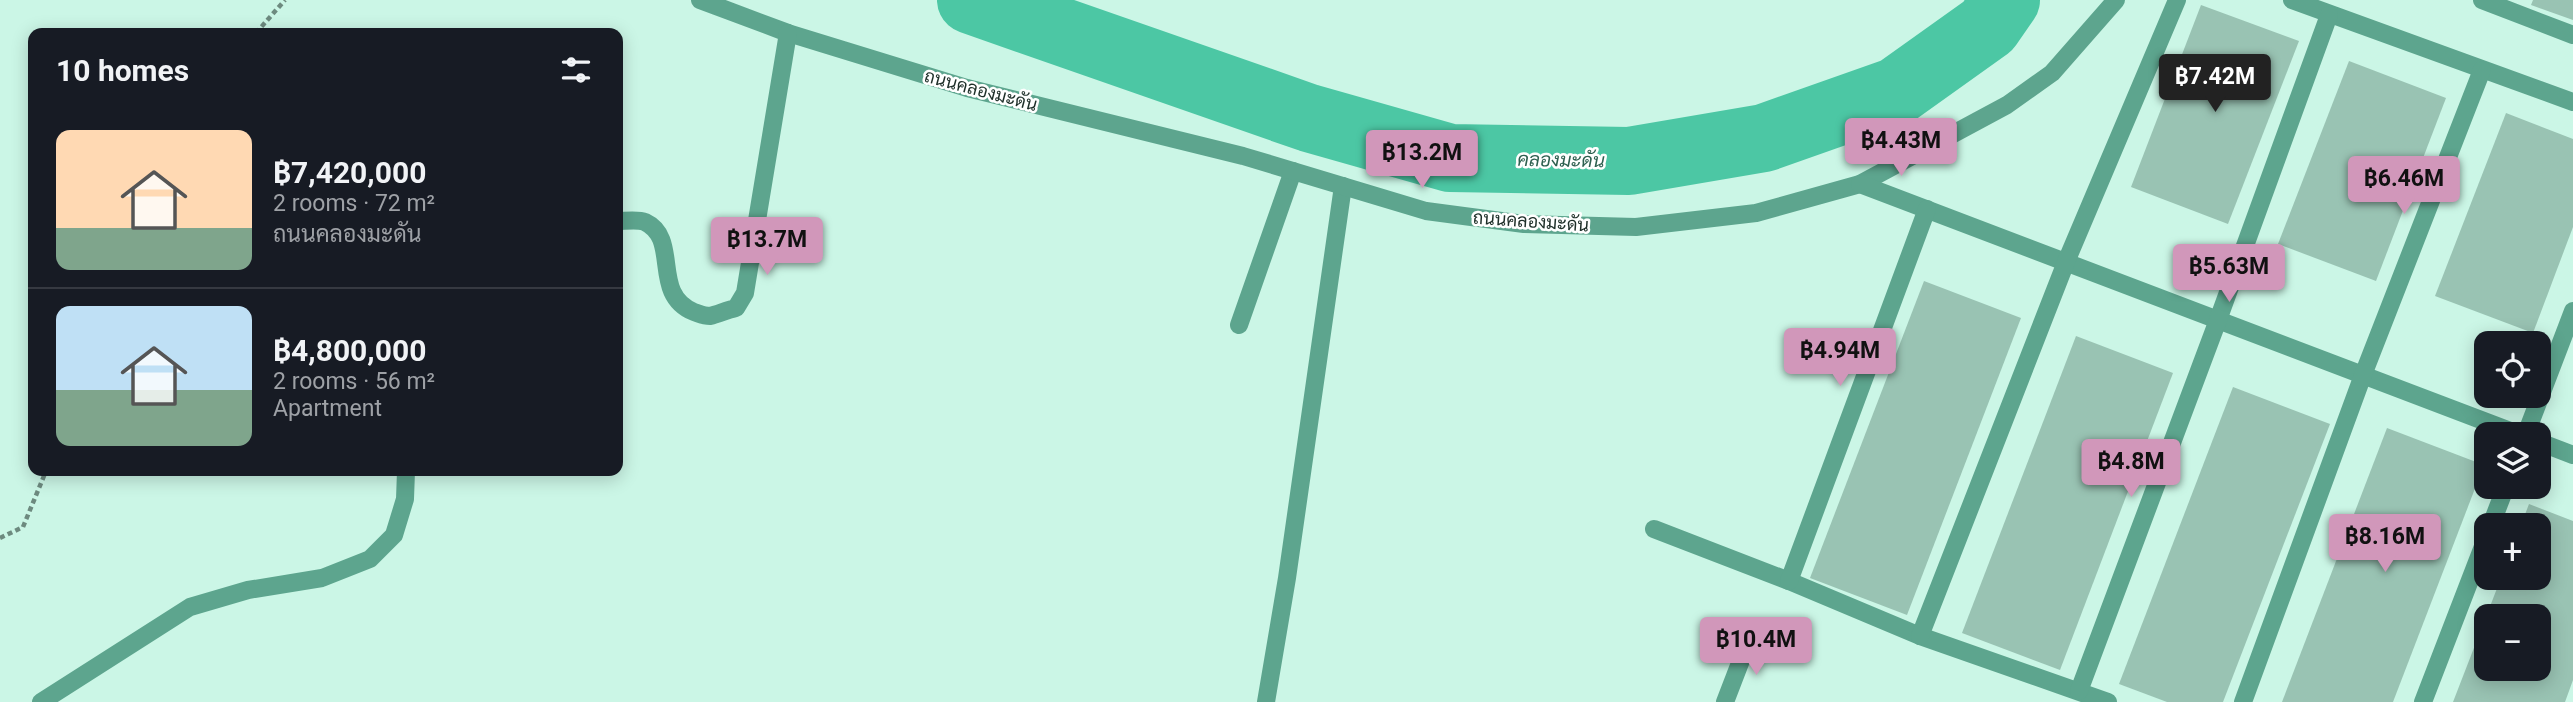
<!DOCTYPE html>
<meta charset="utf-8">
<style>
:root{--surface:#171b24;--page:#20242c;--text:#f1f3f6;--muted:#9ea1a6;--line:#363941;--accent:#d197ba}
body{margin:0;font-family:Roboto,Sarabun,sans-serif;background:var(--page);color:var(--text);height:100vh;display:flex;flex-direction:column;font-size:26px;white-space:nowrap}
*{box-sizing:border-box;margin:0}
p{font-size:23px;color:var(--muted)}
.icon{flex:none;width:38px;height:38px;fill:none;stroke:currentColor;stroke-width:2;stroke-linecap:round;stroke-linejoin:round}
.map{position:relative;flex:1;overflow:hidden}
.sheet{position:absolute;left:28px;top:28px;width:595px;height:448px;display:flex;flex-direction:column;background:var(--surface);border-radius:14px;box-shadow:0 4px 18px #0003}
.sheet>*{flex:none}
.controls{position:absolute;left:2474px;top:331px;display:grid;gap:14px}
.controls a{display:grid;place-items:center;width:77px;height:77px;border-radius:14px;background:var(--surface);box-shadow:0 4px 18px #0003;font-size:35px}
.price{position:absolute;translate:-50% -60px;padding:0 16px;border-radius:7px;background:var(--accent);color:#111;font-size:23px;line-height:46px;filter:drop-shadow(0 2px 4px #0008)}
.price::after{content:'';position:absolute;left:50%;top:42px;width:21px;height:16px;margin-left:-10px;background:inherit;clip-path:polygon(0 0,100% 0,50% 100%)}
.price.active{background:#222;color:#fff}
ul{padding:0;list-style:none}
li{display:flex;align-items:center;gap:21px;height:175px;padding:0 28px}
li+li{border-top:2px solid var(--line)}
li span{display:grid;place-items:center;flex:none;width:196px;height:140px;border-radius:14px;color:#555}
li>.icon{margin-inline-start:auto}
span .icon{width:84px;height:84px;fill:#fffc;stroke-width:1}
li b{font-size:30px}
h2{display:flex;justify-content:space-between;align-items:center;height:84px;padding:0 28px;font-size:30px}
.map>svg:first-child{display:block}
</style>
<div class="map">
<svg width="2573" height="702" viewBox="0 0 2573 702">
<rect width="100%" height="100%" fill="#cbf6e6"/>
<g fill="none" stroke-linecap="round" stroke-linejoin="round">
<path stroke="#4cc7a4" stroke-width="68" d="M971,0L1309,118L1450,158L1629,161L1764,138L1897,91L1988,26L2006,0"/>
</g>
<g fill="#99c3b3" fill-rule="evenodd">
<path d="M2533,0H2573V20L2531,5Z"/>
<path d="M2201,5L2299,41L2228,224L2131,187Z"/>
<path d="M2349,61L2446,98L2376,281L2278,244Z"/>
<path d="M2506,113L2573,139V227L2533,333L2435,296Z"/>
<path d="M1924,281L2021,318L1907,615L1810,578Z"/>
<path d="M2076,336L2173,373L2060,670L1962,633Z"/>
<path d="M2233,387L2330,424L2223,702H2167L2119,684Z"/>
<path d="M2387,428L2484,465L2393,702H2282Z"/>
<path d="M2529,504L2573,521V680L2565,702H2453L2501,578H2539V525H2521ZM2487,616H2539V668H2487Z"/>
</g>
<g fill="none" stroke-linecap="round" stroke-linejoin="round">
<g stroke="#6d8a7f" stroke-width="4.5" stroke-dasharray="5 3.5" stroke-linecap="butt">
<path d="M256,33L285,0"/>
<path d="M0,538L23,527L46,471"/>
</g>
<g stroke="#5da58e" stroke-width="18">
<path d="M1239,325L1293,171"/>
<path d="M41,702L190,607L248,590L322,578L370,559L394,535L405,499L406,471"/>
<path d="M1266,702L1287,578L1343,186"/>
</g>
<g stroke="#5da58e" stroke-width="18">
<path d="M700,0L788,33L967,88L1243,156L1426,211L1524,224L1636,227L1756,213L1860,184L2007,105L2052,73L2116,0"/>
<path d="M2292,0L2573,102"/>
<path d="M2482,0L2573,35"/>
<path d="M1860,184L2518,434"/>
<path d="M618,221C625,221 638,219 645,222C681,239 650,294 694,312C700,314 704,316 710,316C718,314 727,310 736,308L745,293L788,33"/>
<path d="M2526,434L2573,311"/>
<path d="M2539,442L2573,455"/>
<path d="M2491,525L2506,486"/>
<path d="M1654,529L1789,581L1920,636L2108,702"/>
<path d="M1789,581L1927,209"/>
<path d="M1920,636L2066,262L2177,0"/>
<path d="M2079,691L2218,320L2329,15"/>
<path d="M1725,702L1750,637"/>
<path d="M2243,702L2363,375L2482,70"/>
<path d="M2423,702L2487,536"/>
</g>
</g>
<g text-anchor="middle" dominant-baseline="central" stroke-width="5" stroke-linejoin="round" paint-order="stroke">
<g font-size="18" fill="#1d2e28" stroke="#fff">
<text transform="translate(981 90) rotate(15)">ถนนคลองมะดัน</text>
<text transform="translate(1531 221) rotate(4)">ถนนคลองมะดัน</text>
</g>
<g font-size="19" font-style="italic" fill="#2e6050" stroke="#fff">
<text transform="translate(1561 160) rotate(1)">คลองมะดัน</text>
</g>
</g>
</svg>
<div class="controls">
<a><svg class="icon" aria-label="locate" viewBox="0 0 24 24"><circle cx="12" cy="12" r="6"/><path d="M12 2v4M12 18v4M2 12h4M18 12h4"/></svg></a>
<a><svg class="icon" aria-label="layers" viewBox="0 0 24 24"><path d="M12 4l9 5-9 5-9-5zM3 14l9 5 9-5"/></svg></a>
<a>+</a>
<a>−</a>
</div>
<b class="price active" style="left:2215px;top:114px">฿7.42M</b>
<b class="price" style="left:1901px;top:178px">฿4.43M</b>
<b class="price" style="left:1422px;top:190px">฿13.2M</b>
<b class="price" style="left:2404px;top:216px">฿6.46M</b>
<b class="price" style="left:767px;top:277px">฿13.7M</b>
<b class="price" style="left:2229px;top:304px">฿5.63M</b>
<b class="price" style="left:1840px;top:388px">฿4.94M</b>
<b class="price" style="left:2131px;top:499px">฿4.8M</b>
<b class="price" style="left:2385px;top:574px">฿8.16M</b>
<b class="price" style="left:1756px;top:677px">฿10.4M</b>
<section class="sheet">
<h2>10 homes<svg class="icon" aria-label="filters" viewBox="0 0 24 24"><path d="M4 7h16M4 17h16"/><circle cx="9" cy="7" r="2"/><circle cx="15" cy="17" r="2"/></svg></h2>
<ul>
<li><span style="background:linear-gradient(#ffd9b3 70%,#7fa58c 0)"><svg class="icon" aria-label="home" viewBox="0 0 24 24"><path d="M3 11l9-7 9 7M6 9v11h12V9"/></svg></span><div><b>฿7,420,000</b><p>2 rooms · 72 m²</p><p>ถนนคลองมะดัน</p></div></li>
<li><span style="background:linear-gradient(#bfe0f5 60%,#7fa58c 0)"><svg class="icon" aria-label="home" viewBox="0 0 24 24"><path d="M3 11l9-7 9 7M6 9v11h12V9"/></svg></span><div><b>฿4,800,000</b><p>2 rooms · 56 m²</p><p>Apartment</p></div></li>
</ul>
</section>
</div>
